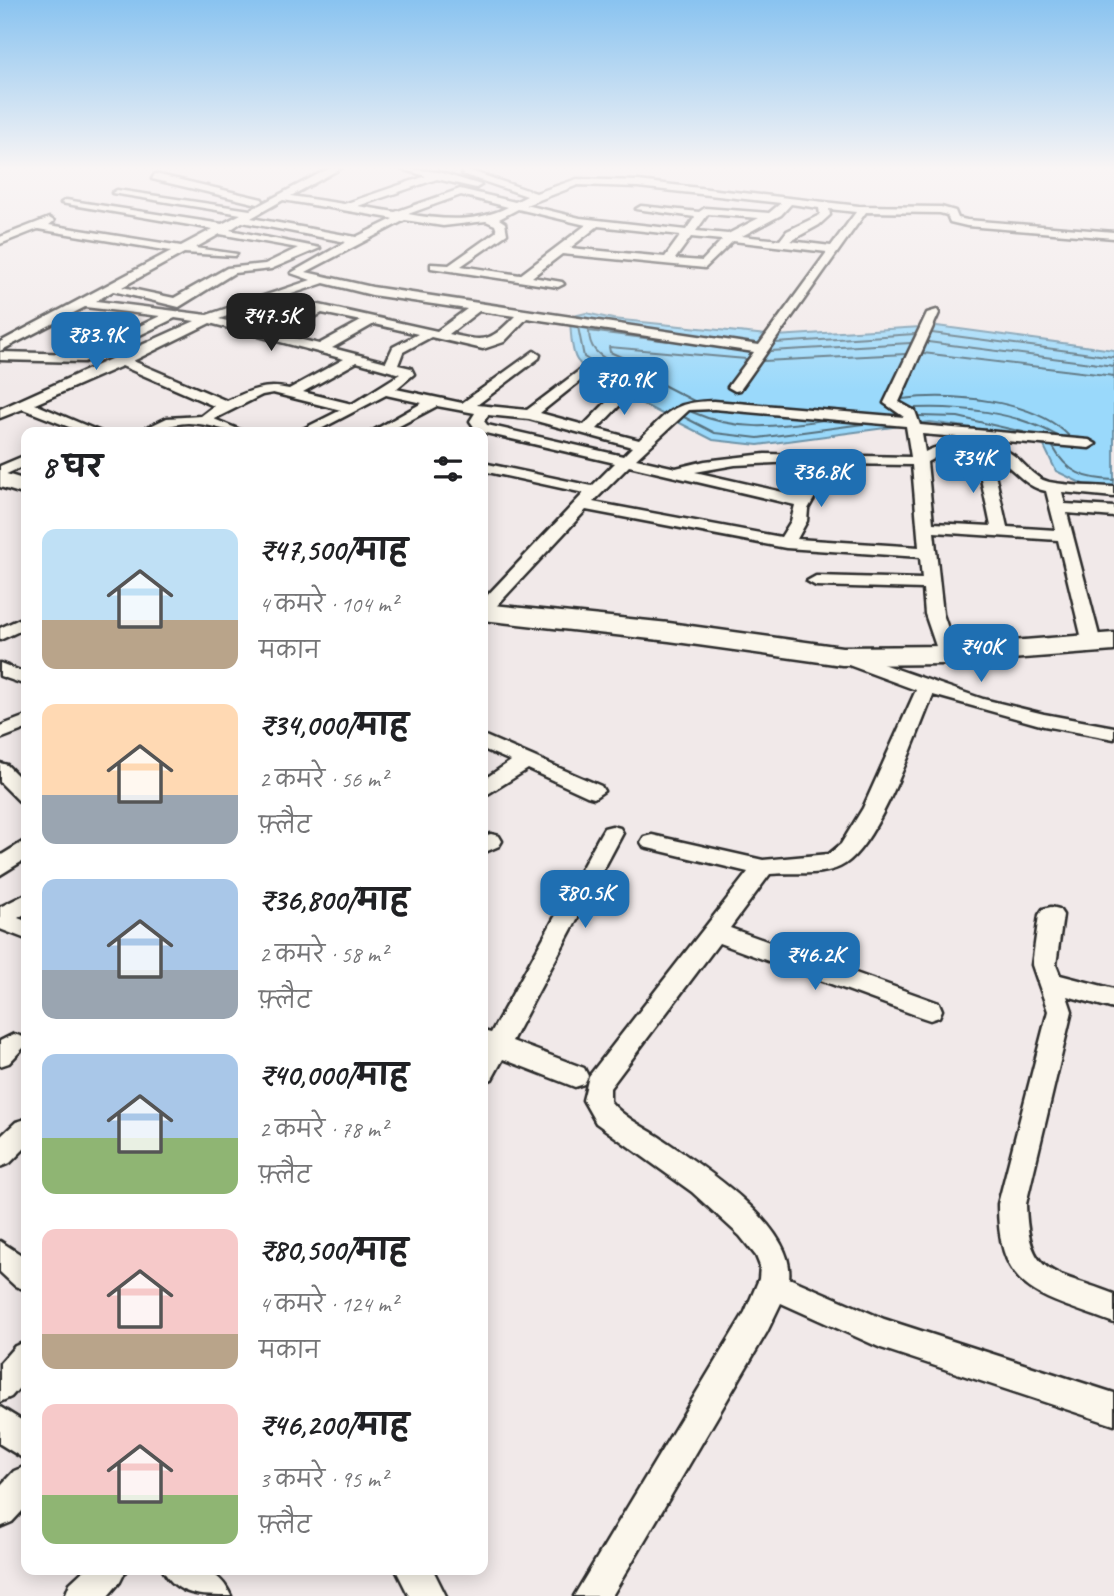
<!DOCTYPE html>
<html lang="hi">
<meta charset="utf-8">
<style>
:root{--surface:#fff;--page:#f2f2f2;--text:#202124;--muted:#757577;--accent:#1f6fb2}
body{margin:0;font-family:Caveat,"Playpen Sans Deva",sans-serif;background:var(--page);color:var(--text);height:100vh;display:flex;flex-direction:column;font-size:26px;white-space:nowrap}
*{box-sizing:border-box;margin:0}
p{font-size:23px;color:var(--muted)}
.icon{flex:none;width:38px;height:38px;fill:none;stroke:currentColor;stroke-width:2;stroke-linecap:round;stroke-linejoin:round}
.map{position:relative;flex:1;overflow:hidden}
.panel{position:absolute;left:21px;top:427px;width:467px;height:1148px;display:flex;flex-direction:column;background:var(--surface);border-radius:14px;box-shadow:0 4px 18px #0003}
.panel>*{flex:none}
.price{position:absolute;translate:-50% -60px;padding:0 16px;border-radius:14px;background:var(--accent);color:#fff;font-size:23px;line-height:46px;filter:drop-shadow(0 2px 4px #0008)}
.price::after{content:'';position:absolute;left:50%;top:42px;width:21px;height:16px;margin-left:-10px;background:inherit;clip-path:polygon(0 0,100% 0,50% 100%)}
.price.on{background:#222;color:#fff}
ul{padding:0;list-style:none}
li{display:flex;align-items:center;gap:21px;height:175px;padding:0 21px}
li span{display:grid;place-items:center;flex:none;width:196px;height:140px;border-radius:14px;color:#555}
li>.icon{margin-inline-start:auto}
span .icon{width:84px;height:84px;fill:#fffc;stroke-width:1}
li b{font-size:30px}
h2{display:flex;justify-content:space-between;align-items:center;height:84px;padding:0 21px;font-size:30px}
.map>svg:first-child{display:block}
</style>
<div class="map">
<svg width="1114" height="1596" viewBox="0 0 1114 1596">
<rect width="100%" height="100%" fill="#f1e9e9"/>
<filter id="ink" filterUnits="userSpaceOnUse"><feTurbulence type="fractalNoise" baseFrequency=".0143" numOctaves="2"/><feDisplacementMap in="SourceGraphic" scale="14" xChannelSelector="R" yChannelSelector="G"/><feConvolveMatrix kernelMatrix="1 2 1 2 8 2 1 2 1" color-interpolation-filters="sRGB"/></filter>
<g filter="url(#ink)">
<path fill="#9ad9fb" stroke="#6e93a8" stroke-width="2" d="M586,313L613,319L776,336L937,326L1114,350V487H1089L1056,471L1044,446L987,430L930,422L758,445L713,440L621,393C610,376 588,377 577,360C571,351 571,332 570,321L574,316Z"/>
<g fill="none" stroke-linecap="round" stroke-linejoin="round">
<g stroke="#57717e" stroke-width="2">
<path d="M578,327L584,357L623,383"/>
<path d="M932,333L1114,357"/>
<path d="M928,342L1114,366"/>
<path d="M775,343L915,334"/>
<path d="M770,351L911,343"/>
<path d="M923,353L1114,376"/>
<path d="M763,361L906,354"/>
<path d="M629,376C613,358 589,359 589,331L668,341"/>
<path d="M902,399C950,393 1034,399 1069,436"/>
<path d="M694,401L640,373L630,361L610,352L609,347L746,359"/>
<path d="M914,408C960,406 1016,412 1056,435"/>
<path d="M692,412C737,432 776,427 823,420"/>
<path d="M919,416L958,417L1023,432"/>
<path d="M684,417L715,433L758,438L863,424"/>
<path d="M1053,447C1067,473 1085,479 1114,480"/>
</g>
<defs>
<g id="street">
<path d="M330,168H341L291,196L344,204L426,176L398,168L438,172L481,185L476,188L437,179L358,206L395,212L460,189L515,202L527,196L462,174L465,169L536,193L577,179L638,181L859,206L941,207L955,211L958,218L967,220L1114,232V238L967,226L950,222L947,215L940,213L866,212L740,390L735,391L728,387L754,352L527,318L504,342L483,349L431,337L403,352L398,365L411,368L414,374L396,389L462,403L534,351L540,355L539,358L477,405L527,410L580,370L587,374L585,377L540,413L584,425L632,376H642V382L597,429L639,440C669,412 671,402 714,401L904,417L884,403L927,313L937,310L939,313L899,402L915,411L920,425L1089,440L1096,444L1089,448L922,434L925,452C946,441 989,441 1010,453C1024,461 1032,478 1049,482C1069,486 1093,486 1114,487V497L1062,492L1065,504L1114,507V517L1067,513L1101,643L1092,648L1083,643L1058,540L934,532L943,614L957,655L948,661L939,655L925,614L923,589L816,586L807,581L816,576L922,579L920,557L786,548L586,510L489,614L483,615V600L584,493L483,471V463L592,486L615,463L477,431L470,421L475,413L437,406L388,432H371L422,403L386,395L315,432H297L341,410L273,393L262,395L214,419L245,432C225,432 208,423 188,423C171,423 157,432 138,432L167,418L201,416L214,406L122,366L35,404L101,432H82L23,409L0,418V409L195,321L175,318L84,362L0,360V352L82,354L160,316L85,307L0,351V342L171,251L38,229L0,244V237L49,218L54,221L49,225L181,246L213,229L61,203L66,200L222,224L241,214L112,193L117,190L250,210ZM578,185L638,187L781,203L769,213L705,208L699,212L641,206L636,209L695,217L686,230L580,218L526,205ZM461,195L508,207C477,223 441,220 408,214ZM283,200L390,218L393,219L356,237L251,218ZM791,204L819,208L820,215L787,231L780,240L742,236L781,215ZM518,209L586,225L520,275L461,266L507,234L505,223L499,219ZM829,209L856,212L831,246L790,241L819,225L830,215ZM708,214L759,218L728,234L696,231ZM405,220L443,226L486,221L495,225L497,231L449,265L431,264V268L558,287L564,284L562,282L532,277L562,254L705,268L733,241L827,252L759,345L372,287L306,272ZM242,222L346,242L291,273L311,280L207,315L96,301L113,291L179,307L234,273L271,269L320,248L230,230ZM598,226L681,235L665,257L570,248ZM220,234L298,248L265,264L227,268L174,298L122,287L184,253L235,256L237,254L195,248ZM691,237L722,240L702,261L675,259ZM324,283L372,295L467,309L437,331L283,297ZM270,301L309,310L269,331L219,319ZM479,311L515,316C489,343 485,342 449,334ZM322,313L361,321L319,344L282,335ZM210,323L344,359L289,389C264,383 249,391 227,401L133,361ZM374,324L418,334L393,347L386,362L332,348ZM357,362L400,374L352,404L303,392ZM714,409L906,426L911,457L765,454L705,461L676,468L636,459L689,410ZM488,415L529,419L632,447L623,456L487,425L484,421ZM944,453L976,455L991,526L933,523L927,462ZM991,456C1012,463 1022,487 1046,491L1056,530L1007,527ZM795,462L819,463L800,496L695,472L735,465ZM834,464L912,465L919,547L797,539L807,521L808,509ZM629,466L795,505L791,521L781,537L593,502Z"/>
<path d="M155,174L262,199L263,201L258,204L152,179Z"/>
<path d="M26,455V465L0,477V466Z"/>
<path d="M26,616V628L0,640V628Z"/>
<path d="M842,650L983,699L1044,714L1114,727V739L1044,726L933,695C916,736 880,841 845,864C824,878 794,871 770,874L730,928L939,1003L942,1010L939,1017L930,1020L921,1017L719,943L610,1088V1101C622,1116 642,1126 658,1136C696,1162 796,1225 789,1278L884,1319L1114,1393V1425L881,1348L781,1303L767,1332L612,1596H574L745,1312L759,1279L760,1266L756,1256L740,1236L692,1192L596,1123L583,1100L589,1076L748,872L644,847L641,842L644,837L652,835L763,860L829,854L841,844L863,808L916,690L835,660L833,656L835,652Z"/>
<path d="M0,663L26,673V685L0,676Z"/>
<path d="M26,716V729L0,739V726Z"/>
<path d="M483,735L601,786L604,791L594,798L587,796L528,769L483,797V780L511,761L483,749Z"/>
<path d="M0,763L7,765L26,784V803L19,801L0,782Z"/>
<path d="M612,826L620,828L623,833L512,1041L584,1068L588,1076L584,1084L575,1087L503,1059L492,1079L483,1083V1031L491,1033L601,833L604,828Z"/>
<path d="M491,834L499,836L502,841L499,846L483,853V836Z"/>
<path d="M26,840V859L0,875V856Z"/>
<path d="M26,894V913L18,918L26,921V939L0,929V907Z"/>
<path d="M1051,907L1059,909L1063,915L1056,965L1060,975L1114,989V1009L1067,996L1072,1011L1026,1204C1028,1279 1054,1270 1114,1294V1323C1041,1295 998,1295 998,1204L1048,1011L1032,965L1039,915L1043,909Z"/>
<path d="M14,1034L23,1037L26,1045L9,1063L0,1066V1041Z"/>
<path d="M26,1119V1147L10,1163L0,1167V1137L16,1122Z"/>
<path d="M0,1241L26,1258V1290L15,1286L0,1272Z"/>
<path d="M26,1342V1380L11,1397L0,1402V1363L15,1346Z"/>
<path d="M0,1407L26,1423V1460L0,1444Z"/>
<path d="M26,1466V1507L12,1522L0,1527V1486L14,1471Z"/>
<path d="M84,1570H126L120,1582L108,1596H65L70,1583Z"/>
<path d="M163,1570C193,1569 217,1564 231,1596C200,1596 177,1596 163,1570Z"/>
<path d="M396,1570H433L446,1596H409Z"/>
</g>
<g id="primary">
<path d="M0,472L26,480V495L0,487Z"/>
<path d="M483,604L669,623L842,647L948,646L1114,633V651L948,664L842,665L669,641L483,620Z"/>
</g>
</defs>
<use href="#street" stroke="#2b2b2b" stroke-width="5"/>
<use href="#primary" stroke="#2b2b2b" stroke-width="5"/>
<use href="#street" fill="#fbf7ec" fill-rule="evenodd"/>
<use href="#primary" fill="#fbf7ec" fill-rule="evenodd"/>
</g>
</g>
<linearGradient id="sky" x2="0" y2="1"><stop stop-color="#89c3f0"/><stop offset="0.43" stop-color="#f9f5f5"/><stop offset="1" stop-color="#f9f5f5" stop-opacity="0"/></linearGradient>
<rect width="1114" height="391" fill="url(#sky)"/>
</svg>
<b class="price on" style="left:271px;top:353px">₹47.5K</b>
<b class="price" style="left:96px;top:372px">₹83.9K</b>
<b class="price" style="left:624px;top:417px">₹70.9K</b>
<b class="price" style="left:973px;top:495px">₹34K</b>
<b class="price" style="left:821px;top:509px">₹36.8K</b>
<b class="price" style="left:981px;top:684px">₹40K</b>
<b class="price" style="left:585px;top:930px">₹80.5K</b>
<b class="price" style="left:815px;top:992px">₹46.2K</b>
<section class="panel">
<h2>8 घर<svg class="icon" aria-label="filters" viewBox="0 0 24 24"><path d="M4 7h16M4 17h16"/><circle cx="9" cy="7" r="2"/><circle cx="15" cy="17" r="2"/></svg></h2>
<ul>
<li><span style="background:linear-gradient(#bfe0f5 65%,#b9a48a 0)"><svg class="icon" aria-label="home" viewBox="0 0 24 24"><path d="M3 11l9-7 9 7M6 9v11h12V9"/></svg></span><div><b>₹47,500/माह</b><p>4 कमरे · 104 m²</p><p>मकान</p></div></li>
<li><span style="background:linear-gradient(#ffd9b3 65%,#9aa5b1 0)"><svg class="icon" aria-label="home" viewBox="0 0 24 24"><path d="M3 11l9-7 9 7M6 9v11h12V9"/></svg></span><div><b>₹34,000/माह</b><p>2 कमरे · 56 m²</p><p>फ़्लैट</p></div></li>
<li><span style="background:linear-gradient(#a9c7e8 65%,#9aa5b1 0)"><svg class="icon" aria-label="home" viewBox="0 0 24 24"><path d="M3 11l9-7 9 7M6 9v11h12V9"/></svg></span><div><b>₹36,800/माह</b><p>2 कमरे · 58 m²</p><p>फ़्लैट</p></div></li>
<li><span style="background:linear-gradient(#a9c7e8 60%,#8fb573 0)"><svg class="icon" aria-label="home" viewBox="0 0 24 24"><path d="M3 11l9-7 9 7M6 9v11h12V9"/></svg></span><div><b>₹40,000/माह</b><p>2 कमरे · 78 m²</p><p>फ़्लैट</p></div></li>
<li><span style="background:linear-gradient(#f6c9c9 75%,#b9a48a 0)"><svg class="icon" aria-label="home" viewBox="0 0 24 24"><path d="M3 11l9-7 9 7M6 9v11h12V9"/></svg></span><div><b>₹80,500/माह</b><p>4 कमरे · 124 m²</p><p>मकान</p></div></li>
<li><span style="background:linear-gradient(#f6c9c9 65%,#8fb573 0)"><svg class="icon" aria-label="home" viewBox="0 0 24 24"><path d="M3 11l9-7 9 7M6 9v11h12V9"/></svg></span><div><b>₹46,200/माह</b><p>3 कमरे · 95 m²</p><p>फ़्लैट</p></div></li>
</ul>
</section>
</div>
